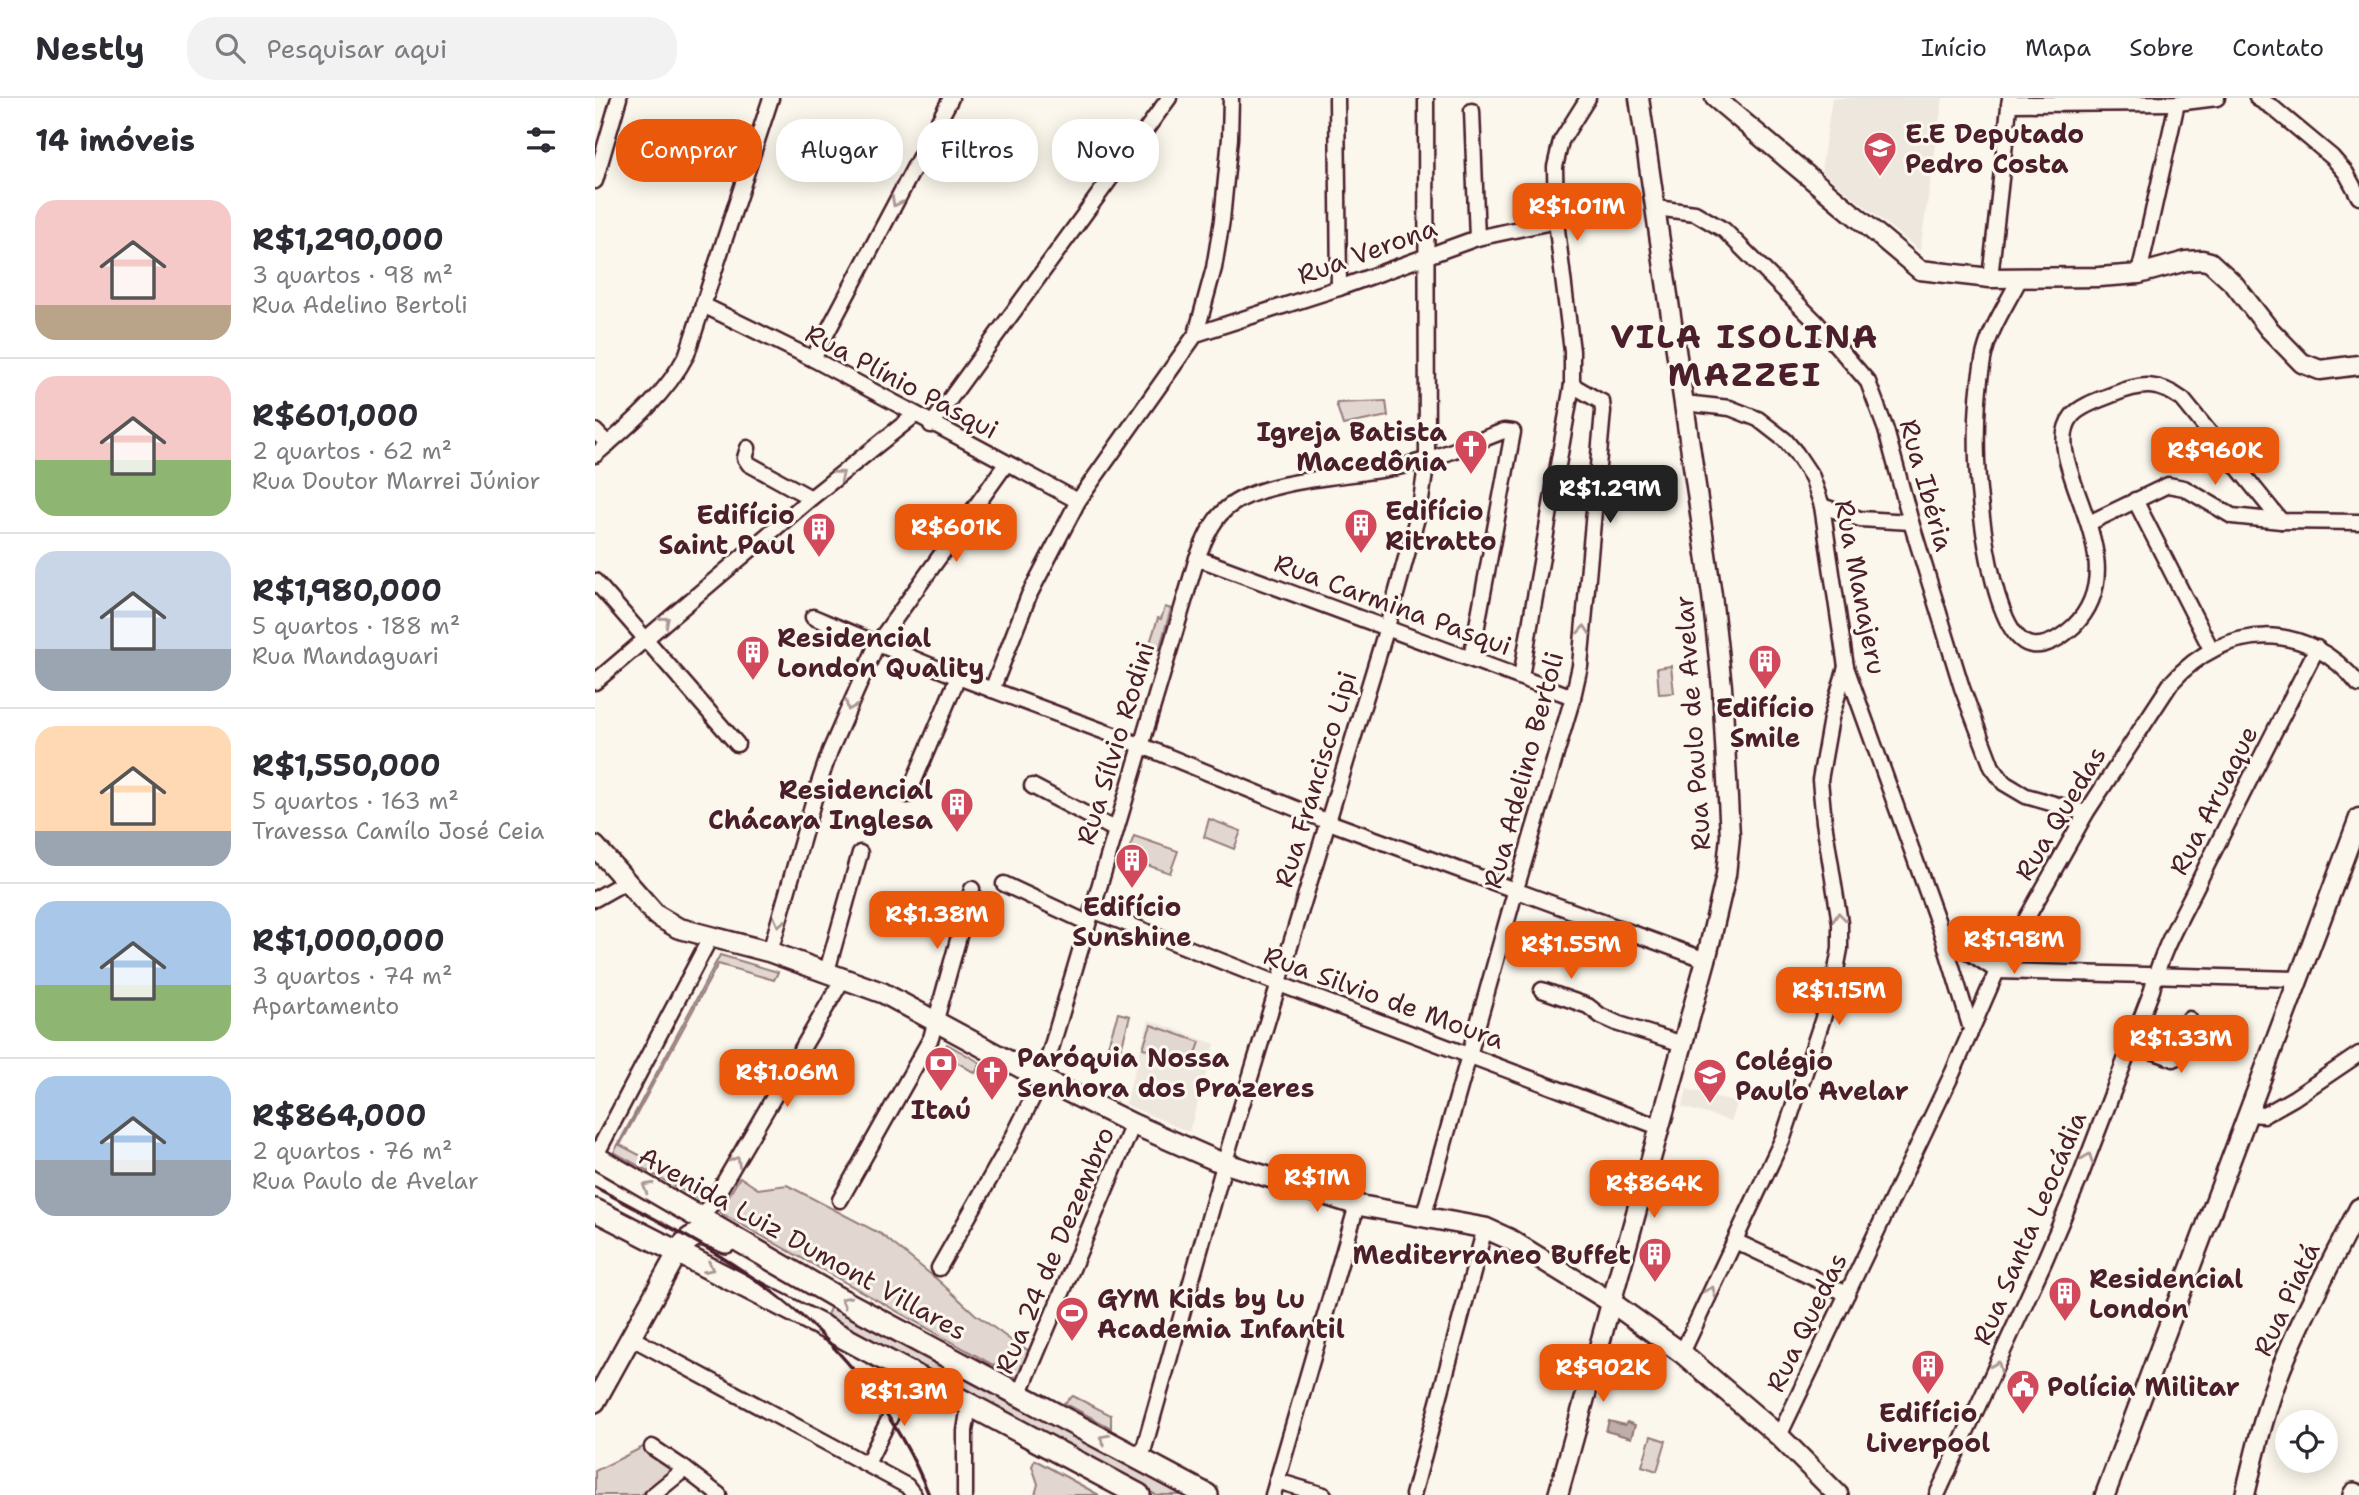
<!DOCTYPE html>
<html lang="pt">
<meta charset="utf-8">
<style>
:root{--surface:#fff;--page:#f2f2f3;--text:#2b2b33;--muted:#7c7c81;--line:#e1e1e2;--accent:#ea580c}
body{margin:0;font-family:"Shantell Sans",sans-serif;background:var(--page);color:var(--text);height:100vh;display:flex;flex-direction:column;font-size:26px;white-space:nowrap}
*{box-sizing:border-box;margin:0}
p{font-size:23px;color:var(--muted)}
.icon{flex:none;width:38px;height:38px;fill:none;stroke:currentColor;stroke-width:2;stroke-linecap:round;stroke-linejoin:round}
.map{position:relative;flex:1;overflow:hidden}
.side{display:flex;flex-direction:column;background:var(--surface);width:595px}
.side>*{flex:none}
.banner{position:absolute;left:21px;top:21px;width:665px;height:63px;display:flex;gap:14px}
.tools{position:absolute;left:1680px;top:1312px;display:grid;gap:14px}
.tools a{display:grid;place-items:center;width:63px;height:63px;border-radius:50%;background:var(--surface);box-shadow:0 4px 18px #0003;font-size:35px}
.price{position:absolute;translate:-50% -60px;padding:0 16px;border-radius:14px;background:var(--accent);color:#fff;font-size:23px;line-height:46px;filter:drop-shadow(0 2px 4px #0008)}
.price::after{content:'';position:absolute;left:50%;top:42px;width:21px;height:16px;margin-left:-10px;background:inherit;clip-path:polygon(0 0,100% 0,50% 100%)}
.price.on{background:#222;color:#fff}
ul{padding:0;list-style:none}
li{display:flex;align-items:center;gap:21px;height:175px;padding:0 35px}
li+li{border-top:2px solid var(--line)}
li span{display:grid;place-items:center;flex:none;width:196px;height:140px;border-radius:21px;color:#555}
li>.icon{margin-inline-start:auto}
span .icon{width:84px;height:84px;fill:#fffc;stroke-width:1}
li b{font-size:30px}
h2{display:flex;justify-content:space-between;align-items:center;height:84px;padding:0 35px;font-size:30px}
.tag{padding:0 24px;border-radius:28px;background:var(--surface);box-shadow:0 4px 18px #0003;font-size:24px;line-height:63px}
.tag.on{background:var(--accent);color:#fff}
header{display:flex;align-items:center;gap:42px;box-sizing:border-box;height:98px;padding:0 35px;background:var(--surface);border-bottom:2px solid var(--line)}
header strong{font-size:33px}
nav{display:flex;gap:38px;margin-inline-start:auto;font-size:24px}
.search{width:490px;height:63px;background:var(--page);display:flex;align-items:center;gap:18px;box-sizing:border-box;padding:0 24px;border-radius:28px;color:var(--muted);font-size:26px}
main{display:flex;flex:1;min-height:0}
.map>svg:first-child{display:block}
</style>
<header>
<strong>Nestly</strong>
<div class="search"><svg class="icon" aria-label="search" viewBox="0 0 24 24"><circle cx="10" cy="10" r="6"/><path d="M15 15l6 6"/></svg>Pesquisar aqui</div>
<nav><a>Início</a><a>Mapa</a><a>Sobre</a><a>Contato</a></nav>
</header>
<main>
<section class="side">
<h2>14 imóveis<svg class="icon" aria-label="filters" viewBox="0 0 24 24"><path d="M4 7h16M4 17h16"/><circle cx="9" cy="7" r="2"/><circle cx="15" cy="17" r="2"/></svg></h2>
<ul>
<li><span style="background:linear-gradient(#f6c9c9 75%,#b9a48a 0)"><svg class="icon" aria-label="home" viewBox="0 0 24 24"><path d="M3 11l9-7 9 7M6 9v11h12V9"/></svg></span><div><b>R$1,290,000</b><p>3 quartos · 98 m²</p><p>Rua Adelino Bertoli</p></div></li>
<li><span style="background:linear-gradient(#f6c9c9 60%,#8fb573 0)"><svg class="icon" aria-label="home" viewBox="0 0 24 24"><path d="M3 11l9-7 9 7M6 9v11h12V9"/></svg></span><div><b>R$601,000</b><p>2 quartos · 62 m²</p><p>Rua Doutor Marrei Júnior</p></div></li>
<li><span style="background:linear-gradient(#c9d6e8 70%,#9aa5b1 0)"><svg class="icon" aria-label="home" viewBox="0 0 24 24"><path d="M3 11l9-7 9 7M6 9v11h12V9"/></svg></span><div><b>R$1,980,000</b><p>5 quartos · 188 m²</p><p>Rua Mandaguari</p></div></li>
<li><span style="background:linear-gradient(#ffd9b3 75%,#9aa5b1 0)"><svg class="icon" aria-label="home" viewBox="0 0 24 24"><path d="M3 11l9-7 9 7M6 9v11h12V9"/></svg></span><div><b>R$1,550,000</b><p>5 quartos · 163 m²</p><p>Travessa Camílo José Ceia</p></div></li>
<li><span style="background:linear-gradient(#a9c7e8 60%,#8fb573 0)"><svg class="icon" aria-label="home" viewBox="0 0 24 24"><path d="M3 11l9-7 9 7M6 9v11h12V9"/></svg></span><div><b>R$1,000,000</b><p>3 quartos · 74 m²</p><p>Apartamento</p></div></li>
<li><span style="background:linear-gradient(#a9c7e8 60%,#9aa5b1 0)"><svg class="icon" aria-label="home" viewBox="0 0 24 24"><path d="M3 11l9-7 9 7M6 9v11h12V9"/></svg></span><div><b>R$864,000</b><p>2 quartos · 76 m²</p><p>Rua Paulo de Avelar</p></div></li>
</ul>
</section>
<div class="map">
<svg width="1764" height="1397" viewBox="0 0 1764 1397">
<rect width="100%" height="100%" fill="#fbf7ec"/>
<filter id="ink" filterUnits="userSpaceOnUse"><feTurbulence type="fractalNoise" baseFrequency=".0143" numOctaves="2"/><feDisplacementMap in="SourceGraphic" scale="14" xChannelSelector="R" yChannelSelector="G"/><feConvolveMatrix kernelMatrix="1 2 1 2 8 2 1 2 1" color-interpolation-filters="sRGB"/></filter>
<g filter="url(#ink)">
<g fill="#eee7de">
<path d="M1237,0H1348L1325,153L1226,73Z"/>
<path d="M554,922L620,946L594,1034L530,1006Z"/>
<path d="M1092,991L1142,1005L1136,1023L1087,1009Z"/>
</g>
<g fill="#e2d7d0" stroke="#967b7e" stroke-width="2">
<path d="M791,303L793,318L748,327L741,305Z"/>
<path d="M570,509L576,511L564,552L554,548L563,520L566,521Z"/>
<path d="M1076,568L1079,595L1064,596L1062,570Z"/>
<path d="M614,721L646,733L639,751L609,739Z"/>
<path d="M539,738L583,753L575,775L531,760Z"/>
<path d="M125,857L183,874L179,882L123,866L25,1047L85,1078L113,1095L108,1104L19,1054Z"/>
<path d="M523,915L535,918L526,951L513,947Z"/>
<path d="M556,927L605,944L597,967L548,950Z"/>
<path d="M352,946L386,965L380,975L347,955Z"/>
<path d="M145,1079L163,1091L192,1087L286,1136L344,1183L380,1216L421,1246L439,1255L427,1283L124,1114Z"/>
<path d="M237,1206L596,1397H561L230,1221Z"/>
<path d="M478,1298L516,1317V1330L469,1305Z"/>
<path d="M1056,1338L1071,1343L1062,1373L1047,1368Z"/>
<path d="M50,1348L76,1372L46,1397H0V1373Z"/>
<path d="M440,1362L504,1397H440L443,1386L437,1368Z"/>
</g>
<path fill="#bfadaa" stroke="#907477" stroke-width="2" d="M1014,1323L1030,1327L1032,1324L1040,1327L1036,1340L1011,1333Z"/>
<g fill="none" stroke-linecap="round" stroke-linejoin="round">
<defs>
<g id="minor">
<path d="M742,0L744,190"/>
<path d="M1662,0L1677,9L1737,59L1751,75L1764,99"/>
<path d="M1414,6L1582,5L1622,0"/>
<path d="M877,13L882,140"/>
<path d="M0,83L24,0"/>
<path d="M1061,110L1100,115L1129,132L1222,225L1273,284L1291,332L1316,424L1367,590L1397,669L1409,685L1431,698L1491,715"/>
<path d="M1544,176L1582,5"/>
<path d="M1395,180L1415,0"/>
<path d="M1425,180C1412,206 1393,233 1388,262C1382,294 1381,329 1382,362C1383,396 1396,542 1437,547C1452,549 1468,538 1479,528C1546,460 1441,364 1477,318C1486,307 1507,301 1519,296C1547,285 1564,284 1588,302L1686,423"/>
<path d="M108,207L218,261L483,403"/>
<path d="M601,236L744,190L882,140L961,123"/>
<path d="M218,261L356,0"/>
<path d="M1089,305L1135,310L1163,321L1190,342L1201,355L1217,379L1227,408L1251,569L1347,836L1376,931"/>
<path d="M336,327L574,0"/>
<path d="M0,333L13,346"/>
<path d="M153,350L150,360L154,366L216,400"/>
<path d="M0,357C35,327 71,297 92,256L176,0"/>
<path d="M1540,402L1616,551"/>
<path d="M1227,408L1265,421L1316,424"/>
<path d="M1494,425L1573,387L1589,390L1637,418L1686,423L1764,424"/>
<path d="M602,460L978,599"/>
<path d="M0,483L142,646"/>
<path d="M218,519L363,579L545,647L731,723L1111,862"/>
<path d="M926,579L977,287V253L961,123L960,69L966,43L993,0"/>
<path d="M0,584L216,400L320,317"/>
<path d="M397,592L434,497L483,403L601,236L619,170L627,122L635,40L636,0"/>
<path d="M437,688L519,731"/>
<path d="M313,697L363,579"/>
<path d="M409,786L493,825"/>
<path d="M0,801L30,784"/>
<path d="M497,812L684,886L1064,1029"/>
<path d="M1347,836L1402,873L1704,881"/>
<path d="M175,854L221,694L235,653L282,546L411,366"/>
<path d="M232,873L265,755"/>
<path d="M947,892L993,908L1006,918L1024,926L1088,946"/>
<path d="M1537,946L1579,961L1594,921"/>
<path d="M1654,1016L1669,1017L1699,1000L1764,956"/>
<path d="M0,1059L115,840"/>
<path d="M245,1102L336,940L377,791"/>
<path d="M103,1119L115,1108L249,879"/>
<path d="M828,1120L921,791L978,599L985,568L1008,313L1007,304L1003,302L977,287"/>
<path d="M1140,1143L1252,1196"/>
<path d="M344,1170L414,1047L447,981L602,460C610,441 618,419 636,407C675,380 755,379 803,369C839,362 874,346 909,333L918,334L876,560"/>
<path d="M35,1239L312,1388L319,1397"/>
<path d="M1087,1255L1188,1040L1237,893L1245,851V825L1229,724L1225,682L1236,620L1251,569"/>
<path d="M424,1297L538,1026"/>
<path d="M1184,1338L1358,974L1402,873L1491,715L1576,585C1630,524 1712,521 1764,587"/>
<path d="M57,1349L90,1371"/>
<path d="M546,1361L635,1046L792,529L825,409L832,361L831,0"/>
<path d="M272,1366L306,1297L319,1279"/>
<path d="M682,1383L729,1397"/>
<path d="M58,1397L90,1371L124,1397"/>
<path d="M370,1397V1333L374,1307"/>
<path d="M678,1397L762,1107"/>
<path d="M818,1397L890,1130"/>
<path d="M1342,1397L1449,1164L1484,1082L1557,892C1565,853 1589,815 1606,779C1644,702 1683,626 1722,550"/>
</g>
<g id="tertiary">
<path d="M1120,0L1325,172L1395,180L1504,179L1544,176L1591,163L1607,162L1615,164L1639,186L1674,231L1707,265L1725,272L1764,267"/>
<path d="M963,1397L1111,862L1131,777L1135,738L1127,589L1117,497L1044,0"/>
<path d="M1510,1397L1764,720"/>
<path d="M1650,1397C1661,1350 1672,1303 1691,1259C1712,1208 1739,1159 1764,1110"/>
</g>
<g id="secondary">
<path d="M0,748L61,817L83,830L175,854L288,895L447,981L538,1026L620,1062L762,1107L890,1130L914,1141L1016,1204L1087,1255L1184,1338L1243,1397"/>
<path d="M0,1304L83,1154"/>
<path d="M1758,1397L1759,1395L1764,1397"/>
</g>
<g id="primary">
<path d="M0,1059L241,1199L612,1397"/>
<path d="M0,1112L227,1228L544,1397"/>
<path d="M83,1154C96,1133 109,1133 131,1144"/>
</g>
</defs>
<use href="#minor" stroke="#4a1f2b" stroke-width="19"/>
<use href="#tertiary" stroke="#4a1f2b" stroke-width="23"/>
<use href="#secondary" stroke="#4a1f2b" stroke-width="24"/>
<use href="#primary" stroke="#4a1f2b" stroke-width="26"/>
<use href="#minor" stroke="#fbf7ec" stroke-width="14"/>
<use href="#tertiary" stroke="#fbf7ec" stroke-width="18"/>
<use href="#secondary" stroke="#fbf7ec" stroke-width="19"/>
<use href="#primary" stroke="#fbf7ec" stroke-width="21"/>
<path stroke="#4a1f2b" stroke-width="3.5" d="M0,1089C60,1121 131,1157 184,1199C248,1250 304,1320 334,1397"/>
</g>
<defs><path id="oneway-chevron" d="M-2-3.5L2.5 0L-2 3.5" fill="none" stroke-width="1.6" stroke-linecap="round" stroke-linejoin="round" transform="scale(1.75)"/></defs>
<g stroke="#ab9695">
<use href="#oneway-chevron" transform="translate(301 104) rotate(118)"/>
<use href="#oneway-chevron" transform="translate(245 377) rotate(-39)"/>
<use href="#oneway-chevron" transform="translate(70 523) rotate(-40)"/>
<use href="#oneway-chevron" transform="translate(989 532) rotate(-85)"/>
<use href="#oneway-chevron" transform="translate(255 608) rotate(114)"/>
<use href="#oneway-chevron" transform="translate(1244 819) rotate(-96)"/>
<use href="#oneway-chevron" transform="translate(184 824) rotate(105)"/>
<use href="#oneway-chevron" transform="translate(1493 1060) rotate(-69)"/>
<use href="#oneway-chevron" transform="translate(141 1063) rotate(-60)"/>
<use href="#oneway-chevron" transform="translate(52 1089) rotate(-150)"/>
<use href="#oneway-chevron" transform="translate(114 1170) rotate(27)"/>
<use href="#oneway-chevron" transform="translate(1116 1193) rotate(-65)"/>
<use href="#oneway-chevron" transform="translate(250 1203) rotate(-152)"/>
<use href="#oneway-chevron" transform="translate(1402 1268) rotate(-66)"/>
<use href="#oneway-chevron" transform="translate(509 1341) rotate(-152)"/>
</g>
</g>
<defs>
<symbol id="school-pin" viewBox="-11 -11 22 30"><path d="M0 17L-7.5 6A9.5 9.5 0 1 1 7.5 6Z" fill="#d1495b" stroke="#fbf7ec"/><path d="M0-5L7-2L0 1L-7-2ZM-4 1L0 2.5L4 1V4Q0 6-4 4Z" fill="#fff"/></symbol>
<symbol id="church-pin" viewBox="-11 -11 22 30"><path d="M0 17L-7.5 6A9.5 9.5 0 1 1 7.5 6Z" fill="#d1495b" stroke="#fbf7ec"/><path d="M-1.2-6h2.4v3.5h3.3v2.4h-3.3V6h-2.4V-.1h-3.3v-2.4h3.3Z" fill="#fff"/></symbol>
<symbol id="building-pin" viewBox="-11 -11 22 30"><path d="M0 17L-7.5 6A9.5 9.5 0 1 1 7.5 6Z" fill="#d1495b" stroke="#fbf7ec"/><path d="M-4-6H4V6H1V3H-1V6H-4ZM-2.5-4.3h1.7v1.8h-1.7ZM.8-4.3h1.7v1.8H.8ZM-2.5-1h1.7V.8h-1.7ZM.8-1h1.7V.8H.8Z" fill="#fff"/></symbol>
<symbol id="bank-pin" viewBox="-11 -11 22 30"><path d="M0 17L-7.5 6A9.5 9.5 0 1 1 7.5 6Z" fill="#d1495b" stroke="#fbf7ec"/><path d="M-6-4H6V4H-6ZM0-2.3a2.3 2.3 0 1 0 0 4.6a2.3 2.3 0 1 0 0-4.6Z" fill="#fff"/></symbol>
<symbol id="stadium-pin" viewBox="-11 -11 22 30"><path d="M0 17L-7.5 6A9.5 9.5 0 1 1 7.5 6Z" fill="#d1495b" stroke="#fbf7ec"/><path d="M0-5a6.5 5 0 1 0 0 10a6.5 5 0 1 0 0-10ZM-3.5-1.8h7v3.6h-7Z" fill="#fff"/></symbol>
<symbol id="civic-pin" viewBox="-11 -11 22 30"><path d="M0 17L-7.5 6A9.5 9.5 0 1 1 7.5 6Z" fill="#d1495b" stroke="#fbf7ec"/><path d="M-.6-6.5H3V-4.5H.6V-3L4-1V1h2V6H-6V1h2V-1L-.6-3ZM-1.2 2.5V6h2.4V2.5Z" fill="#fff"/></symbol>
</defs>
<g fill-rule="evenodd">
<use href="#school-pin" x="1266" y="31" width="38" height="52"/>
<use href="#church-pin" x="857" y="329" width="38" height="52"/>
<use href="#building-pin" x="747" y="408" width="38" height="52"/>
<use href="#building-pin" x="205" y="412" width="38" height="52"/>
<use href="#building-pin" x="139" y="535" width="38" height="52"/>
<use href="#building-pin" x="1151" y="544" width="38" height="52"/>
<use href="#building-pin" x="343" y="687" width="38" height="52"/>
<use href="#building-pin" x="518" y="743" width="38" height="52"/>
<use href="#bank-pin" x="327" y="946" width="38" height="52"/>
<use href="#church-pin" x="378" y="955" width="38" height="52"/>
<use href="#school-pin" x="1096" y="958" width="38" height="52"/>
<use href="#building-pin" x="1041" y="1137" width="38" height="52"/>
<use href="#building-pin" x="1451" y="1176" width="38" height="52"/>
<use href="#stadium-pin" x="458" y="1196" width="38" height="52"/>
<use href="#building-pin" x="1314" y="1249" width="38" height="52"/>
<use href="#civic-pin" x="1409" y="1269" width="38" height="52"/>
</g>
<g text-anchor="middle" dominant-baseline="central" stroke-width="6" stroke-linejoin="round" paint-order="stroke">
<g font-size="26" font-weight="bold" fill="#4a1f2b" stroke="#fbf7ec" text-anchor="start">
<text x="1310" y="35">E.E Deputado<tspan x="1310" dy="30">Pedro Costa</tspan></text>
<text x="852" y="333" text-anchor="end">Igreja Batista<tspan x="852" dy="30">Macedônia</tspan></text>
<text x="790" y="412">Edifício<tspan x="790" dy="30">Ritratto</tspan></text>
<text x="200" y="416" text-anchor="end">Edifício<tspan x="200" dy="30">Saint Paul</tspan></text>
<text x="182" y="539">Residencial<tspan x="182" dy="30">London Quality</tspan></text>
<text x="1170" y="609" text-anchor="middle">Edifício<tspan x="1170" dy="30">Smile</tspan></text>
<text x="338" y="691" text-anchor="end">Residencial<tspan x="338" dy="30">Chácara Inglesa</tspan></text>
<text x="537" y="808" text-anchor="middle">Edifício<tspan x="537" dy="30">Sunshine</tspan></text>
<text x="422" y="959">Paróquia Nossa<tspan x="422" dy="30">Senhora dos Prazeres</tspan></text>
<text x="1140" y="962">Colégio<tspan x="1140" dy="30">Paulo Avelar</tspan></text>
<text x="346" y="1011" text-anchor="middle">Itaú</text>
<text x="1036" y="1156" text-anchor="end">Mediterraneo Buffet</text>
<text x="1494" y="1180">Residencial<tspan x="1494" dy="30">London</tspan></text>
<text x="502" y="1200">GYM Kids by Lu<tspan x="502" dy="30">Academia Infantil</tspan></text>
<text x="1452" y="1288">Polícia Militar</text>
<text x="1333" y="1314" text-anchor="middle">Edifício<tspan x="1333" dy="30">Liverpool</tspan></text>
</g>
<g font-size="26" fill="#4a1f2b" stroke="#fbf7ec">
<text transform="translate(772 153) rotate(-20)">Rua Verona</text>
<text transform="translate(307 283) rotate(28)">Rua Plínio Pasqui</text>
<text transform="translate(1332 387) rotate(74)">Rua Ibéria</text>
<text transform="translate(1266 489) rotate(79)">Rua Manajeru</text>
<text transform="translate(798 506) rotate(20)">Rua Carmina Pasqui</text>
<text transform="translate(1097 625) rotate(-94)">Rua Paulo de Avelar</text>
<text transform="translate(520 645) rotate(-73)">Rua Sílvio Rodini</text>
<text transform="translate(928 672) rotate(-75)">Rua Adelino Bertoli</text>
<text transform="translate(720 681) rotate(-73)">Rua Francisco Lipi</text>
<text transform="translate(1618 702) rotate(-63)">Rua Aruaque</text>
<text transform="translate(1465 715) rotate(-59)">Rua Quedas</text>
<text transform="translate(789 899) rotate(20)">Rua Silvio de Moura</text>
<text transform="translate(1434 1130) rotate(-67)">Rua Santa Leocádia</text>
<text transform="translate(208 1145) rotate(29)">Avenida Luiz Dumont Villares</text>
<text transform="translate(459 1152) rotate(-67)">Rua 24 de Dezembro</text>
<text transform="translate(1691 1201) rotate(-65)">Rua Piatá</text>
<text transform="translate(1211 1224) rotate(-64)">Rua Quedas</text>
</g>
<g font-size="33" font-weight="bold" letter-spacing="2" fill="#4a1f2b" stroke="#fbf7ec">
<text x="1150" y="238">VILA ISOLINA<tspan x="1150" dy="38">MAZZEI</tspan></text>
</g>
</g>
</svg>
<div class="tools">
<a><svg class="icon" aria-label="locate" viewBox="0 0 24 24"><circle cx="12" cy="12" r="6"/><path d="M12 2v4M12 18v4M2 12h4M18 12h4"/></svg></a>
</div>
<b class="price" style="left:982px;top:145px">R$1.01M</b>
<b class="price" style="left:1620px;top:389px">R$960K</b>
<b class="price on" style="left:1015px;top:427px">R$1.29M</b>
<b class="price" style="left:361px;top:466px">R$601K</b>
<b class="price" style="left:342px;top:853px">R$1.38M</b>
<b class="price" style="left:1419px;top:878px">R$1.98M</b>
<b class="price" style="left:976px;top:883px">R$1.55M</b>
<b class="price" style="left:1244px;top:929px">R$1.15M</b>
<b class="price" style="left:1586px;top:977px">R$1.33M</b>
<b class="price" style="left:192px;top:1011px">R$1.06M</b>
<b class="price" style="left:722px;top:1116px">R$1M</b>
<b class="price" style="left:1059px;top:1122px">R$864K</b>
<b class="price" style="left:1008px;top:1306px">R$902K</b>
<b class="price" style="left:309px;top:1330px">R$1.3M</b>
<div class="banner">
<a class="tag on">Comprar</a>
<a class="tag">Alugar</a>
<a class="tag">Filtros</a>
<a class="tag">Novo</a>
</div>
</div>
</main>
